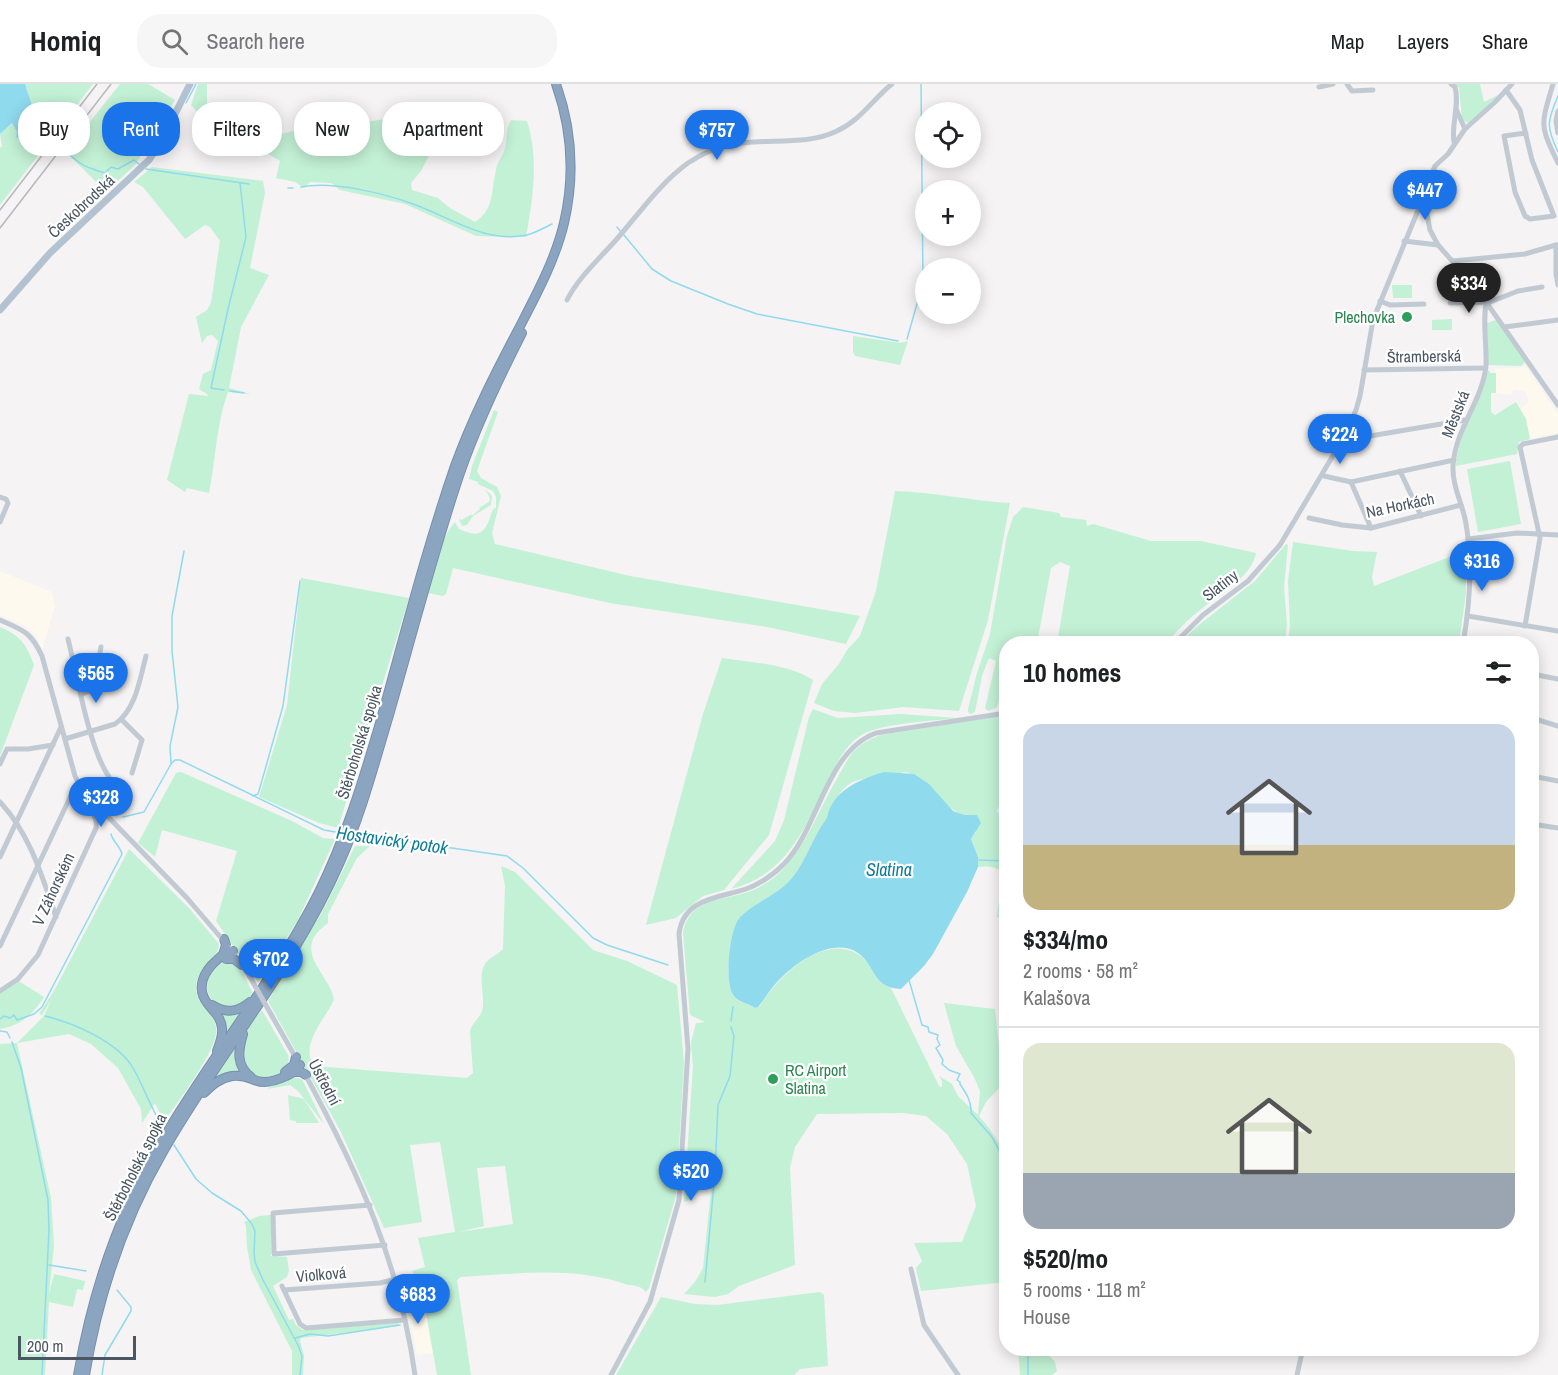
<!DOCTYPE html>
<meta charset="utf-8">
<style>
:root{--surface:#fff;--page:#f6f6f6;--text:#202124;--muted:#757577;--line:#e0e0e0;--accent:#1a73e8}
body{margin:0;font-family:"Archivo Narrow",sans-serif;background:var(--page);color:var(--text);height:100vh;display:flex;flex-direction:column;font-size:22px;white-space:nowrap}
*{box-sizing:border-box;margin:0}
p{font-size:20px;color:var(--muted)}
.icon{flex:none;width:33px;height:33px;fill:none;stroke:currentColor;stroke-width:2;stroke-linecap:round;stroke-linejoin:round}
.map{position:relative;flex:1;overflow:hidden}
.drawer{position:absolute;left:999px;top:552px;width:540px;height:720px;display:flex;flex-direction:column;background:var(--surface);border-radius:24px;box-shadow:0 3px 15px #0003}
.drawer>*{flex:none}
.banner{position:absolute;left:18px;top:18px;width:570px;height:54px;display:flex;gap:12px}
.controls{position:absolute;left:915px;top:18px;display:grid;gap:12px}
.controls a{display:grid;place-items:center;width:66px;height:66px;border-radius:50%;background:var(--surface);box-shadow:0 3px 15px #0003;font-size:30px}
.scale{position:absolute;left:18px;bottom:15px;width:118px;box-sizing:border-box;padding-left:6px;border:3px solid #4a5661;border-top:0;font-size:16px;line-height:21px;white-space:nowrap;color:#4a5661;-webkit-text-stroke:4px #fff;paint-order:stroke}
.price{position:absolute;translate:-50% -51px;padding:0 14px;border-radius:21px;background:var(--accent);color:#fff;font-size:20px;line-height:39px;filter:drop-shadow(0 2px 3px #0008)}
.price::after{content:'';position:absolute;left:50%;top:36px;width:18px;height:14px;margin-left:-9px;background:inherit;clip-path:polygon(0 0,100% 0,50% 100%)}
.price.selected{background:#222;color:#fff}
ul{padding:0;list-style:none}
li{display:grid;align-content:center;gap:12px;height:318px;padding:0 24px}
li+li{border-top:2px solid var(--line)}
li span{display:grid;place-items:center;height:186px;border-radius:18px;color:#555}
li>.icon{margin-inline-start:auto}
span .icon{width:108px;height:108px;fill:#fffc;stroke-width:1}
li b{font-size:26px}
h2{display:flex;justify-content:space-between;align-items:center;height:72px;padding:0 24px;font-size:26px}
.pill{padding:0 21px;border-radius:24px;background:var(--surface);box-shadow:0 3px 15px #0003;font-size:21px;line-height:54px}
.pill.selected{background:var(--accent);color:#fff}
header{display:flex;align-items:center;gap:36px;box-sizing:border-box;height:84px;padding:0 30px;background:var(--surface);border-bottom:2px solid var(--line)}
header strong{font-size:28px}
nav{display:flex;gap:33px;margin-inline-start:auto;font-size:21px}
.search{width:420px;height:54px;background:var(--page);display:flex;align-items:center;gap:15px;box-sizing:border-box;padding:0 21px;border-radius:24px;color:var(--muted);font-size:22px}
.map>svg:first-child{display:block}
</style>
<header>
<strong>Homiq</strong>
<div class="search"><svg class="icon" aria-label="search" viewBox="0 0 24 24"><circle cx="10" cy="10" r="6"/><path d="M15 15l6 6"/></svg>Search here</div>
<nav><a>Map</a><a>Layers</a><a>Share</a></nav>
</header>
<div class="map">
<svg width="1558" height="1291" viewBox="0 0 1558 1291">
<rect width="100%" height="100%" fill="#f5f3f3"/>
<g fill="#fdf9ef">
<path d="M1526,283L1558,330V349L1530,355L1526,335L1520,325L1529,318L1525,307L1513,306L1512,311L1496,309L1495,285Z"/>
<path d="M0,487L52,508L55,522L42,566L36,552L25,542L0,531Z"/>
<path d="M424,1218L433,1269L417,1271L407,1221Z"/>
</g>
<g fill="#c3f1d5" fill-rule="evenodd">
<path d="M25,0H93L0,121V64L2,62L0,50L12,39L17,48L33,24Z"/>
<path d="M120,0H148L175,16L135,81L106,108L66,68Z"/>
<path d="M198,0H207V34L212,48L219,54L233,59L250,58L297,46L366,38L475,21L472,28L452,41L433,64L421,87L411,99L412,106L438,114L450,124L475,138C495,125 491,106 496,86C497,78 503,72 505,64C508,52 505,47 511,36L527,37C539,75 533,114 526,153L476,152L405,120L340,106L331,99L310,98L304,104L295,98L276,94L280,77L260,65L232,61L205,53L202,33L191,21Z"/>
<path d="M1455,0H1480L1484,18L1498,11L1487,23L1468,39L1462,35L1459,4Z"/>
<path d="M152,83L263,97L265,109L250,184L269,191L241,243L229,304L251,310L228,308C216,340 216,375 209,409L187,404L185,408L167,396L189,310L208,312L207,310L199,305L203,290L211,286L218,257L212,251L207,252L202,259L196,233L207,226L211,219L220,157L210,143L205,141L185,155L143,103L134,98Z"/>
<path d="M1392,201H1412V214H1393Z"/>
<path d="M1452,235V246H1432V236Z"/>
<path d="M1496,236L1526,277L1521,282L1488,281L1487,239Z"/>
<path d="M853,252L901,259L908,257L900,281L855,272L853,268Z"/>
<path d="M1488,286L1491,289H1496V309H1491V328L1495,331L1516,318L1526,335L1530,355L1519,358L1517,370L1456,382C1458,348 1480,319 1488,286Z"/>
<path d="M494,326L498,328L477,387L481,394L497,403L501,412L492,449L495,460L630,492L860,532L846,560L767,543L610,519L453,484L446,510L443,512L428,509C435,487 439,456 455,438C458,445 460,446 467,448C485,455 488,439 493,425L496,424V413L493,407L478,400V398L469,395L472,382Z"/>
<path d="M1510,377L1521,440L1478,448L1467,385Z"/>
<path d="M485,405L492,412L491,421L473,432L467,441L462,442L459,435L462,436L470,431H473L480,425L479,424L489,418L490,414Z"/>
<path d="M895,407C934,408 972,417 1010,419L988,536L959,627L904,623L855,629L834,627L814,619L822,600L839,580L847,566L860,552L876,507Z"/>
<path d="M1023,423L1059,429L1061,433L1086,436L1087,442L1093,440L1151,457H1201L1256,469C1252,494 1214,514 1195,530C1184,539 1175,550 1165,559L1057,560L1070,482L1060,478L1051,484L1037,559L1006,560V593L997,623L988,627L985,624L996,577L989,574L982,592L975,628L971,630L968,628V625L977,589L990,550L1007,452L1013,433Z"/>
<path d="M1293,458L1353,467L1377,468L1372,493L1374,502L1465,467L1466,509L1459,559H1288L1290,541L1288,497Z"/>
<path d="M1286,460L1288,461L1284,503L1287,540L1285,559H1179L1200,540L1255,497Z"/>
<path d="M301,494L409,514L338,744L319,739L259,713L287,621Z"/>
<path d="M0,543C21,552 26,560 34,581L0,672Z"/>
<path d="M722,574C751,579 788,579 813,596L769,751L724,806L703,812L676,834L646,841L703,630Z"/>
<path d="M813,625L838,634L901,630L958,634C933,637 884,639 863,650C847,659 837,678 830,693C806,741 788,791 731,805L775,757L784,736L809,633Z"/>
<path d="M1006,631V712L1002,714L997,727L998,729L1003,731L1006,723V836L997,833L1002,790C998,782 987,782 978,783V773L971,755L976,748L972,731C944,733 932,694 906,688C893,691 865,693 853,698C842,703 829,723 828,734C816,753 806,776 792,794C778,811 756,818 740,833C729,845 725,895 732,909C736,918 748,920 755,924L760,922C777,893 825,846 861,872C874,882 873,897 891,904L939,1002L942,1003V997L939,992L952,1000L958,1012L978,1031L980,1007L974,993L956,962L944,919L995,925L1003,1000L986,1018L979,1032L989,1044L1006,1070V1198L921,1207L916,1184L922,1177L914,1159L962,1158L976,1122L967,1080L947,1050L926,1032L903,1029L817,1030L795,1063L790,1084L795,1181L739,1202L728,1210L715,1213L684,1210L695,1198L703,1184L712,1096L689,1116L684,1118L693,982L691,958L696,939L705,938L690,931L683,849C689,814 721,817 748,808C762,803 776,794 786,782C809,756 821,721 839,691C844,683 848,673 854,667C862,659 871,654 881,651Z"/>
<path d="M181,688L292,737L323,754L335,755L297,838L258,898L216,837L237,767L162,746L155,773L138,759L176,689Z"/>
<path d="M355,762H370L357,774L328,830V839C324,842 320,845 317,849C298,872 331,893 334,916C325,935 298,963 315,982L467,994L473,989L470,947C472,939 479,935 482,927C486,913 477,893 485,880C489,873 498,871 503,865L505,802L501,782L515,788L593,866L627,877L677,901L684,979L676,1112L649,1204L646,1208C641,1201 633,1202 625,1200C573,1182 515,1190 461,1193L457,1196L471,1291H437L421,1201L419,1202L412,1187L425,1183L418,1154L455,1148L440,1058L410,1061L422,1138L384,1144L341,1048L268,917L323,826ZM505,1082L513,1140L459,1148L484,1142L477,1084Z"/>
<path d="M129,765L189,824L219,860C218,877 196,884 196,903C196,921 213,927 216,943C221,962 176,1020 164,1038L155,1019L142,1039L141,1025L118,984L91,960L69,950L17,959L51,1114L54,1162L49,1210L54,1190L85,1197L83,1206L77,1205L73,1223L49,1218L45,1291H0V960L17,959L44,932L51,916L42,931L39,930L55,905Z"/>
<path d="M224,878C241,878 245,895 253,909C242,926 232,926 215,920C201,904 207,889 224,878Z"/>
<path d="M17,896L44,913C32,931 22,941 0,945V906Z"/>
<path d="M262,926L288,971C295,1000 227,1007 244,954C247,944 256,934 262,926Z"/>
<path d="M242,928L227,951L226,950L225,939L221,930L229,931Z"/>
<path d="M235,963V976L241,989H225L214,995Z"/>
<path d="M290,993L302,995L324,1040L298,1007L290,1001L267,1005Z"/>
<path d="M288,1011L304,1015L319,1039H296V1037L290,1036Z"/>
<path d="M271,1131V1172L287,1173L289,1187L287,1193L273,1202L289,1236L293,1235L296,1241L303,1246L398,1239L399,1242L301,1254L300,1257L304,1272L303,1291H292V1267L251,1186L247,1163L246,1142L244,1138L259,1132Z"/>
<path d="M820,1208L824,1211L828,1282L800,1285L794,1291H616L661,1213L695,1220L717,1221Z"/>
<path d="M1018,1265H1043L1055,1278L1057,1287L1052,1291H1020Z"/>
</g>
<g fill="#90daee">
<path d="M0,0H25L33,24L34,39L22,55L16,53L17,48L12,39L0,50Z"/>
<path d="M884,688L914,690L929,700L953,727L965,731H977L981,739L971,755L978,773V783L967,808L933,870L924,882L901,905C878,903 878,894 867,878C843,845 798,876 778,897C770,905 765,915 758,923L755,924C748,919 736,918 732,909C725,895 729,845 740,833C755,818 778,811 792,794C807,776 813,752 827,734C832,706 861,695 884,688Z"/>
</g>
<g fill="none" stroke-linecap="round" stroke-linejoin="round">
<g stroke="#90daee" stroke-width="1.5">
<path d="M1558,12C1547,37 1546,43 1558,68"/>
<path d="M186,19L196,0"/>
<path d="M34,40L51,56"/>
<path d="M67,61L69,63L70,71C83,83 89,84 105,89L111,83L118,85L134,76L139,80"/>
<path d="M146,85L249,100"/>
<path d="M301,103C333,97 383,109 413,120C450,133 486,160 527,151C535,149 544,144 552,140"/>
<path d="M288,104H293"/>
<path d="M617,143L621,148"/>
<path d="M624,151L652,185L671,197L728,220L757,230L898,257"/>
<path d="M907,255L923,199L921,0"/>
<path d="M224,306L211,304L228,225L246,153L240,99"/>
<path d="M230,307L244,309"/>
<path d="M171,679L170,662L178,623L172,567V532L184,467"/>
<path d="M253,712L258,710L259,707L283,622L300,497"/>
<path d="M123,733L144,728L171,680L175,676H180L324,746L341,749"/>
<path d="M355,750L507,772L523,784L593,854L607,861L668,881"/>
<path d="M979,776L1006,777"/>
<path d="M909,896L922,941L928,943L929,948L938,951L937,955L940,961L936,964L943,976L942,980L949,986L960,990L957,996L960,998V1000C966,1009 972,1018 971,1029L992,1053L1006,1079"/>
<path d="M45,932C74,939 118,958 133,984C144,1003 151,1025 163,1043"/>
<path d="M0,935L4,932L10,934L14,931L17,936L34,930L42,923L122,770C120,762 113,758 111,750"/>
<path d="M731,937L733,923"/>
<path d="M0,947L7,948L10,954"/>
<path d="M12,958L21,984L48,1116L49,1146L42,1291"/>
<path d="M174,1061L196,1095L212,1109L241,1127L252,1140L255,1147L254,1169L255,1178L263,1196L298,1261L302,1272L300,1291"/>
<path d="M49,1181L86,1187"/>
<path d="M705,1198L715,1089L718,1021L730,992L734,952L731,943"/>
<path d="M295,1254L310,1250L328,1252L400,1241"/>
<path d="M1028,1264V1291"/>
<path d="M102,1291L105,1271L131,1227V1223L117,1206"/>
</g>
<defs>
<g id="highway">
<path d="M223,871L226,861L224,855"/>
<path d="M226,875H234L242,881"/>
<path d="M212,921C226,930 238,928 250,918"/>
<path d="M243,950C238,967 236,982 251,993"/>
<path d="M217,967C220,959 223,952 222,944C221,933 214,928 208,920C195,904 204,887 217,876C222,871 226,867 233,867"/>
<path d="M285,988L294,981L296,973"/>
<path d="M294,988H301L306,991"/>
<path d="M204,1009C212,1001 220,994 232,992C256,989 253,1007 286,992C292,989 297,987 300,981"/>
<path d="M78,1291C92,1210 118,1131 160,1060C209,975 273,899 318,810C345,756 363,697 380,639C404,553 426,466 455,382C472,335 494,292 517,248C535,213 555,177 564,139C575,92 572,45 556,0"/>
<path d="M85,1291C98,1212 124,1135 164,1066C220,968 295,882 340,778C361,731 374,681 389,631C411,555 431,477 456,401C473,348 497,298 522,249"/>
</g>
</defs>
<use href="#highway" stroke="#7690ad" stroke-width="10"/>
<g stroke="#c1cad2" stroke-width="5">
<path d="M1347,0L1352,7L1373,6"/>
<path d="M1451,0L1455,3C1460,21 1451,40 1454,58"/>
<path d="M1512,0L1494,19L1465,45L1448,70L1435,82L1427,102L1426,125L1430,146L1438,161L1477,205L1558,321"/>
<path d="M1553,0C1541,41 1539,40 1558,79"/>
<path d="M1319,3L1333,0"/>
<path d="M1506,6L1520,26L1532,76L1554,132L1530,135L1525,132L1515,108L1504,52L1526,49"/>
<path d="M1456,25L1465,45"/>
<path d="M1558,27L1556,37L1558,49"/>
<path d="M1404,157L1438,161"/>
<path d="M1558,161H1556V190L1558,201"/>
<path d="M1453,177L1525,170L1556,161"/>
<path d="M567,216C578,194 599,175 616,156C638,131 660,99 688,79C700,71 714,64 729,61C765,53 804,63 837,47C861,36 873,15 892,0"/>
<path d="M1380,217L1390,221L1424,220"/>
<path d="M1450,219L1490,218L1518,207L1542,203"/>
<path d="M1504,243L1558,236"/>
<path d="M1364,286L1485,284"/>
<path d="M1370,352L1465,336"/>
<path d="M1400,387L1421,432"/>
<path d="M1324,392L1351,398L1454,376"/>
<path d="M1351,398L1371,444"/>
<path d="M0,413L6,415L8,419L0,438"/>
<path d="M1309,434L1342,441L1371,444L1461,421"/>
<path d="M1468,455L1517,449L1558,451"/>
<path d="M1468,532L1558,547"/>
<path d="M0,536C23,546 31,548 42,572L75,692L82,706L187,814L234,869"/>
<path d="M1525,542L1540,454L1520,363L1523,360L1558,353"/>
<path d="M68,555C77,591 89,664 109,693"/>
<path d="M1174,560L1203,531L1248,497L1280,461L1344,353L1356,326L1360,312L1373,236L1426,107"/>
<path d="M1463,560C1470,520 1473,480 1466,440C1463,420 1452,403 1453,382C1455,345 1482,318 1486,282C1487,267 1482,227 1487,218"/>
<path d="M1532,590L1558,595"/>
<path d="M82,610L89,607L94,601L101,563"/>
<path d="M1532,634L1558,642"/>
<path d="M122,636L142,656L132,689"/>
<path d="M65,655L115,640C136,626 140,594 146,572"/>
<path d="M0,680L7,665H28L53,661"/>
<path d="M1532,692L1558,697"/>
<path d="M0,718C30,750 42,792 56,833"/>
<path d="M1532,740L1558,744"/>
<path d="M0,773L61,643"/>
<path d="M0,862L74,705"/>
<path d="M241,879L250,893"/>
<path d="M0,907L18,895L38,871L96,744C99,730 82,716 73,706"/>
<path d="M272,932L296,974"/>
<path d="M305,990C359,1090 399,1177 415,1291"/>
<path d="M370,1121L273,1129L274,1170L385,1161"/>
<path d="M911,1185L924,1241L958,1291"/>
<path d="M282,1202L300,1240L306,1244L405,1236"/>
<path d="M284,1206L380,1199L396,1195"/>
<path d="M611,1291L650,1218L679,1116L688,965L679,850C683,814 719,814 746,805C760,800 773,791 784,780C819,744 826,667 876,649L1006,629"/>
<path d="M1297,1291L1303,1264"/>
</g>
<path stroke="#b3c2d1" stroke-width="7" d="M0,226L50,169L149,76L161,58L190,0"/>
<use href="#highway" stroke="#8ba5c1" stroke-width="8"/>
<g stroke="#b5b8bd" stroke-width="1.5">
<path d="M0,126L97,0"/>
<path d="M0,144L111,0"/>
</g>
<path stroke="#c1cad2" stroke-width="5" d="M250,893L272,932"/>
</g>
<g fill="#2e9e5b" stroke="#fff" stroke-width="2">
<circle cx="1407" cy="233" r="6"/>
<circle cx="773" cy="995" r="6"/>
</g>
<g text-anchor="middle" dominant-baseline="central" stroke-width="4.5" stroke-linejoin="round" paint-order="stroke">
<g font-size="16" fill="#4a5661" stroke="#fff">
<text transform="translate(81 122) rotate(-43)">Českobrodská</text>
<text transform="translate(1424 272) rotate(-1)">Štramberská</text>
<text transform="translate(1455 330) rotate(-68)">Městská</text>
<text transform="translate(1400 421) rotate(-12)">Na Horkách</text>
<text transform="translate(1220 501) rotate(-38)">Slatiny</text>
<text transform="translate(359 658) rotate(-73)">Štěrboholská spojka</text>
<text transform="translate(53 805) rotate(-65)">V Záhorském</text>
<text transform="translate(325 998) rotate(62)">Ústřední</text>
<text transform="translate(135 1083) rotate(-63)">Štěrboholská spojka</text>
<text transform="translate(321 1190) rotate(-5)">Violková</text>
</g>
<g font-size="16" fill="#27864d" stroke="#fff" text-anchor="end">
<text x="1395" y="233">Plechovka</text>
<text x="785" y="986" text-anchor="start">RC Airport<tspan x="785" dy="18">Slatina</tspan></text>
</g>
<g font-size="18" font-style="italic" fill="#0c7c9b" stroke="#fff">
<text transform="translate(392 756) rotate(8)">Hostavický potok</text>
<text x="889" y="785">Slatina</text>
</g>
</g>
</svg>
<div class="controls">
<a><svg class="icon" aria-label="locate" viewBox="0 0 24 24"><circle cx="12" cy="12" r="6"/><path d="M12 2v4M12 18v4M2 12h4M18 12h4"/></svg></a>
<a>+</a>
<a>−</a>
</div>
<div class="scale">200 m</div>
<b class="price" style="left:717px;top:77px">$757</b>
<b class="price" style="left:1425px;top:137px">$447</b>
<b class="price selected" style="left:1469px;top:230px">$334</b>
<b class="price" style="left:1340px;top:381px">$224</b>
<b class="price" style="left:1482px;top:508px">$316</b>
<b class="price" style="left:96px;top:620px">$565</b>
<b class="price" style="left:101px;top:744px">$328</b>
<b class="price" style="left:271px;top:906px">$702</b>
<b class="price" style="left:691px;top:1118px">$520</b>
<b class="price" style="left:418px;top:1241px">$683</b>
<div class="banner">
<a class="pill">Buy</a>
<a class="pill selected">Rent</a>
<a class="pill">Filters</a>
<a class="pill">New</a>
<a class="pill">Apartment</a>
</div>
<section class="drawer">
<h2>10 homes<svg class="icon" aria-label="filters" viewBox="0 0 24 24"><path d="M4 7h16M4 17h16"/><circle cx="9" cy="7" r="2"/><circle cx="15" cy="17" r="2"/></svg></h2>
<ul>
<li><span style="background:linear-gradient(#c9d6e8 65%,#c2b280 0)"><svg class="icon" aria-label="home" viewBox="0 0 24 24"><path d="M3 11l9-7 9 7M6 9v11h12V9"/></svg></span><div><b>$334/mo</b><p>2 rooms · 58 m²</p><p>Kalašova</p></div></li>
<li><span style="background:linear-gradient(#dfe7d0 70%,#9aa5b1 0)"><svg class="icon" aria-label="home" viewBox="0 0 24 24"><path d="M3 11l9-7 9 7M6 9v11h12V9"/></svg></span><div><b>$520/mo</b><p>5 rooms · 118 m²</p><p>House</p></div></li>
</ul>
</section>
</div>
